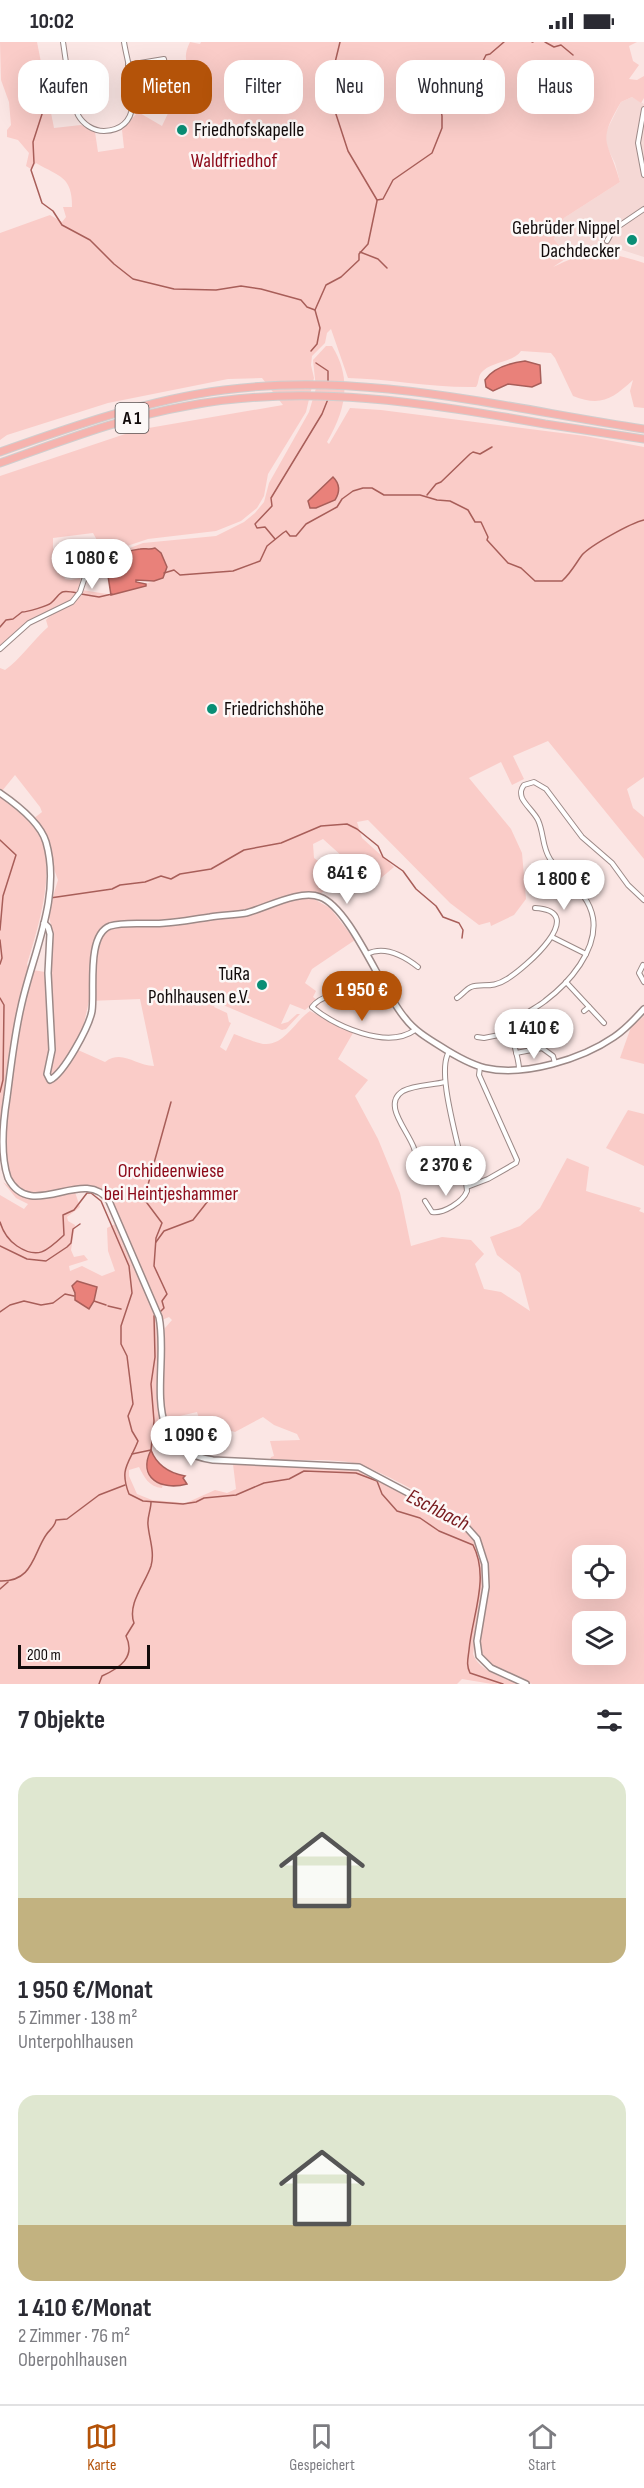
<!DOCTYPE html>
<html lang="de">
<meta charset="utf-8">
<style>
:root{--surface:#fff;--page:#f2f2f3;--text:#2b2b33;--muted:#7c7c81;--line:#e1e1e2;--accent:#b45309}
body{margin:0;font-family:"Sofia Sans Condensed",sans-serif;background:var(--page);color:var(--text);height:100vh;display:flex;flex-direction:column;font-size:22px;white-space:nowrap}
*{box-sizing:border-box;margin:0}
p{font-size:20px;color:var(--muted)}
.icon{flex:none;width:33px;height:33px;fill:none;stroke:currentColor;stroke-width:2;stroke-linecap:round;stroke-linejoin:round}
.map{position:relative;height:1642px;overflow:hidden}
.drawer{display:flex;flex-direction:column;background:var(--surface);flex:1}
.drawer>*{flex:none}
.hud{position:absolute;left:18px;top:18px;width:609px;height:54px;display:flex;gap:12px}
.tools{position:absolute;left:572px;top:1503px;display:grid;gap:12px}
.tools a{display:grid;place-items:center;width:54px;height:54px;border-radius:12px;background:var(--surface);box-shadow:0 6px 24px #0002;font-size:30px}
.scale{position:absolute;left:18px;bottom:15px;width:132px;box-sizing:border-box;padding-left:6px;border:3px solid #120b0b;border-top:0;font-size:16px;line-height:21px;white-space:nowrap;color:#120b0b;-webkit-text-stroke:4px #fcf8f7;paint-order:stroke}
.price{position:absolute;translate:-50% -51px;padding:0 14px;border-radius:21px;background:#fff;color:#222;font-size:20px;line-height:39px;filter:drop-shadow(0 2px 3px #0008)}
.price::after{content:'';position:absolute;left:50%;top:36px;width:18px;height:14px;margin-left:-9px;background:inherit;clip-path:polygon(0 0,100% 0,50% 100%)}
.price.current{background:var(--accent);color:#fff}
ul{padding:0;list-style:none}
li{display:grid;align-content:center;gap:12px;height:318px;padding:0 18px}
li span{display:grid;place-items:center;height:186px;border-radius:18px;color:#555}
li>.icon{margin-inline-start:auto}
span .icon{width:108px;height:108px;fill:#fffc;stroke-width:1}
li b{font-size:26px}
h2{display:flex;justify-content:space-between;align-items:center;height:72px;padding:0 18px;font-size:26px}
.chip{padding:0 21px;border-radius:18px;background:var(--surface);box-shadow:0 6px 24px #0002;font-size:21px;line-height:54px}
.chip.current{background:var(--accent);color:#fff}
.status{display:flex;justify-content:space-between;align-items:center;height:42px;padding:0 30px;background:var(--surface);direction:ltr}
.status svg{height:16px;fill:currentColor}
.dock{display:flex;justify-content:space-around;align-items:center;height:84px;border-top:2px solid var(--line);background:var(--surface);font-size:16px;color:var(--muted)}
.dock a{display:grid;justify-items:center;gap:3px}
.dock .current{color:var(--accent)}
.map>svg:first-child{display:block}
</style>
<div class="status"><b>10:02</b><svg viewBox="0 0 49 12"><path d="M0 12V9h3v3zM5 12V6h3v6zM10 12V3h3v9zM15 12V0h3v12zM26 1h20v11H26zM47 4h2v5h-2z"/></svg></div>
<div class="map">
<svg width="644" height="1642" viewBox="0 0 644 1642">
<rect width="100%" height="100%" fill="#fbe6e4"/>
<path fill="#f5d8d5" d="M632,55L644,62V215L619,207L612,210L590,208L568,215L554,197L564,176L620,140L615,121L605,101L606,90L621,60Z"/>
<g fill="#faccc8" fill-rule="evenodd">
<path d="M0,0H37L54,86L81,83L95,90L98,110L124,106L122,88L138,70L162,84L170,67L140,58L197,49C193,27 179,22 190,0L200,2L201,0H637L629,4L633,19L639,23L629,37L637,38L644,34V56L641,61L632,55L621,60C596,103 608,96 620,140L564,176L554,197L568,215L553,225C591,207 603,208 644,221V366L634,365L630,349L633,338C612,357 601,365 573,354L555,316L551,311L521,309C513,321 491,319 481,331C478,335 479,341 476,345C433,346 391,337 348,336L331,287L327,291L325,301L312,314L311,323L314,336L306,370L268,432L264,454L257,466L241,479L216,489L148,497L118,507L113,498L98,500L93,491L53,496V506L65,537L71,538L80,536C85,562 49,566 33,577C21,584 11,596 0,606V434L137,388L283,363L262,336L228,337L108,361L7,393L0,398V191L50,173L62,180L66,175L63,165H72C72,134 60,135 36,121L31,127L26,124L29,111L18,98L7,95V88L11,83L9,60L1,38Z"/>
<path d="M326,304H332C353,338 345,369 327,400L329,402L350,366L381,368L585,394L644,405V735L627,747L633,766L644,775V817L548,699L513,714L524,737L512,743L501,720L469,736L511,787L522,811L526,857L514,873L491,884L490,880L479,883L450,861L368,778L357,780L362,796L394,825L381,836L343,815L323,797L313,802L314,816L324,823L325,848L314,857L330,866L355,898L312,927L305,941L316,949L313,955L317,958L305,968L290,962L281,982L288,980L297,972H300L286,987L282,988L216,960L214,965L227,971L229,980L231,981L220,1005L226,1009L234,992C242,995 259,1002 265,1002C285,1003 296,978 310,969L353,991L338,1017L368,1038L355,1054L378,1097L400,1151L411,1204L442,1195L471,1198L484,1212L475,1222L484,1247L501,1250L530,1269L520,1231L497,1213L490,1195L520,1184L540,1166L567,1116L589,1125L586,1149L641,1166L639,1169L644,1171V1642H532L491,1622L482,1611L480,1603C481,1573 494,1546 487,1516C483,1503 477,1490 466,1481C451,1467 378,1427 357,1422C334,1416 294,1419 270,1418L271,1415L274,1414L270,1399L300,1398L297,1392L274,1383L263,1375L235,1390L228,1388L226,1382L209,1388L202,1385L197,1370L171,1376L176,1390L172,1392C158,1360 165,1327 164,1293L165,1286L172,1278L169,1275L162,1278L110,1156C88,1130 65,1152 38,1152C25,1152 11,1142 7,1128C1,1100 8,1069 12,1041C17,1003 23,965 33,928L45,930L51,928L52,887L48,871L58,838L51,819L50,809L33,777L42,770L40,765L15,733L2,749L0,748V626L5,628C19,619 33,598 48,585L46,578C58,565 70,566 82,548L113,553L154,539L148,508L140,507L116,514L117,511L143,501L216,494L244,480L255,471L264,460L269,441L309,370L316,346L313,318ZM140,957L154,1024C135,1024 123,1007 105,1020L78,1008L89,959ZM582,1514H615V1546H582ZM582,1580H615V1612H582Z"/>
<path d="M0,753C14,764 30,776 39,792C58,823 37,890 27,922L29,927L19,961L0,1092Z"/>
<path d="M644,974V1022L620,1016L631,985Z"/>
<path d="M628,1068L644,1072V1124L606,1106Z"/>
<path d="M3,1140L21,1153L38,1158L75,1150L80,1165L67,1175L68,1179L75,1183L71,1208L74,1215L84,1213L88,1218L69,1224L70,1229L82,1224L102,1234L115,1229L108,1209L107,1186L117,1181L157,1274L159,1304L158,1356L162,1380L155,1388L156,1398L148,1414L157,1440L163,1442L162,1446C149,1445 144,1435 139,1425L129,1428V1434L137,1452L152,1458L186,1461L215,1448L227,1451L236,1447L233,1422L360,1427L374,1433L456,1479L475,1499L481,1518L484,1545L473,1612C479,1629 503,1635 519,1642H492L462,1637L457,1642H0V1153L24,1167L28,1162L16,1156Z"/>
</g>
<g fill="#e9817a" stroke="#a85e59" stroke-width="1.5">
<path d="M525,319L540,323L541,341L532,345L508,342L493,349L486,345L485,338C493,326 510,321 525,319Z"/>
<path d="M333,435C340,442 340,450 335,458L316,466H310L308,459Z"/>
<path d="M155,506L161,511L167,525L163,536L154,539L136,538V540L146,542V544L111,553L106,521C115,515 129,508 140,507C145,506 149,508 155,506Z"/>
<path d="M77,1239L97,1245L94,1259L89,1267L75,1258V1251L72,1244Z"/>
<path d="M151,1408C157,1424 169,1431 185,1434L183,1436L187,1442C161,1449 137,1436 151,1408Z"/>
</g>
<g fill="none" stroke-linecap="round" stroke-linejoin="round">
<g stroke="#a85e59" stroke-width="1.5">
<path d="M340,0L331,37L332,60L348,109L377,158"/>
<path d="M532,0H533"/>
<path d="M545,0L554,5L561,3L573,13"/>
<path d="M43,69L33,100L34,121L31,128L42,161L53,169L62,183L90,198L114,222L133,237L174,247L216,248L241,244L261,247L301,258L307,265L315,268"/>
<path d="M377,158L383,157L393,138L432,111L442,86V74L438,50L451,38L459,35L462,30L482,21L486,13L490,12L504,0"/>
<path d="M360,210L378,217L387,226"/>
<path d="M311,309L317,302L320,286L315,268L326,243L341,235L359,218V212L368,202L377,159"/>
<path d="M316,321L328,329V341"/>
<path d="M427,453L436,442L441,440L470,412L473,410L480,412L492,405"/>
<path d="M275,497L265,485L257,486L255,482L272,464L271,456L322,372L328,357"/>
<path d="M164,531L174,528L180,533L233,529L260,519L267,504L283,491L286,489L290,494H296L306,482L337,465L342,457L353,449L363,446H372L384,453H420L437,458L450,459L468,468L475,480H481L488,495L487,498L508,521L521,526L535,539H562C571,531 576,521 582,513C591,503 631,481 644,478"/>
<path d="M81,552L99,555L112,552"/>
<path d="M0,585L6,578L13,577L22,570C27,570 48,564 51,561C62,551 58,547 77,551"/>
<path d="M0,798L16,813L3,854L0,888"/>
<path d="M50,856L112,847L120,843L145,840L161,834L171,837L180,832L211,827L244,808L281,801L321,784L347,782L357,787L378,804L383,815L403,829L416,847L436,864L443,875L459,881L463,888L462,896"/>
<path d="M0,898L2,916L0,922"/>
<path d="M0,956L4,963L3,1038L0,1050"/>
<path d="M0,1180C3,1190 8,1198 17,1204C38,1218 47,1209 64,1193L63,1173L74,1168L87,1151H91L101,1159L129,1224L132,1251L121,1284V1302L127,1314L133,1362L128,1374L132,1389L138,1399C129,1422 119,1426 129,1452L143,1459L183,1462L196,1460L204,1456L236,1453L264,1441L289,1437L304,1429L356,1431L377,1439L382,1452L397,1469L420,1476L439,1489L473,1503C490,1536 472,1574 469,1608C468,1617 466,1623 470,1631L503,1642"/>
<path d="M156,1200L164,1189L193,1178L215,1150L226,1148"/>
<path d="M0,1204L27,1217L46,1219L67,1205L71,1201L73,1187L80,1182"/>
<path d="M94,1259L106,1263"/>
<path d="M108,1264L121,1267"/>
<path d="M0,1270L10,1263L24,1259L41,1263L53,1261L65,1252L74,1254"/>
<path d="M160,1270L164,1266L162,1259L167,1252L154,1224L156,1196L162,1181L144,1157L171,1060"/>
<path d="M132,1412L151,1408L154,1379L151,1342L155,1315L154,1274L156,1273"/>
<path d="M0,1539C33,1540 33,1512 46,1493C49,1488 55,1485 56,1478L67,1477L99,1453L125,1443"/>
<path d="M0,1547L8,1540"/>
<path d="M99,1642L102,1634C120,1626 136,1615 126,1594L134,1581C127,1562 145,1542 151,1524C155,1510 149,1496 148,1483C147,1475 151,1468 151,1460"/>
</g>
<defs>
<g id="street">
<path d="M63,0C66,19 70,56 78,73C83,82 93,89 104,89C151,87 128,27 124,0"/>
<path d="M128,23L164,17L166,28"/>
<path d="M644,67L638,101L644,133"/>
<path d="M607,199L613,188L644,167"/>
<path d="M0,607L29,581L72,560L80,550L87,529L110,513"/>
<path d="M552,895L586,912"/>
<path d="M367,912C385,903 404,914 418,925"/>
<path d="M643,923L639,931L644,940"/>
<path d="M382,939C376,942 372,948 367,951C353,958 328,945 312,965C335,984 387,1008 415,988"/>
<path d="M566,940L604,981"/>
<path d="M457,956C462,953 466,947 471,945C482,941 492,947 507,937C524,927 591,869 535,866"/>
<path d="M584,969L589,965"/>
<path d="M477,995L484,996L514,990"/>
<path d="M516,1011L542,1006L553,1014L555,1021"/>
<path d="M519,1027C519,1014 510,999 515,986C519,972 534,968 545,959C569,941 598,908 593,876C588,848 564,839 550,817C542,805 544,791 538,778C534,770 526,764 522,756C520,750 521,747 524,743L534,740L546,747L582,795L612,821L628,843L644,858"/>
<path d="M415,1118C421,1099 377,1065 403,1049C414,1043 433,1043 445,1040"/>
<path d="M467,1145L488,1137L516,1121L517,1118L479,1033L480,1025"/>
<path d="M425,1159L432,1170C443,1172 463,1160 467,1149C465,1119 434,1032 449,1010"/>
</g>
<g id="secondary">
<path d="M0,751C16,762 40,780 46,800C62,855 32,913 21,965C14,995 11,1025 7,1055C3,1080 0,1113 8,1136C31,1181 84,1123 109,1159L159,1275C170,1327 135,1407 213,1418L359,1425L461,1479L477,1497L485,1522L486,1545L477,1599L479,1614L491,1626L526,1642"/>
<path d="M44,881L48,885L50,892L48,931L52,1008L47,1032L50,1038C64,1031 89,985 92,969C95,949 86,893 110,884C126,879 148,883 165,881C180,880 195,877 210,875C221,873 234,873 246,871C266,866 300,847 320,855C351,866 382,950 405,976C414,988 427,996 440,1004C454,1013 469,1022 485,1026C524,1035 582,1017 614,995C626,987 635,977 644,967"/>
</g>
<g id="highway">
<path d="M0,410C73,384 147,358 224,348C365,329 505,366 644,387"/>
<path d="M0,421C62,399 123,375 187,364C307,341 426,361 545,382C578,387 611,392 644,397"/>
</g>
</defs>
<use href="#street" stroke="#9c8987" stroke-width="6"/>
<use href="#secondary" stroke="#9c8987" stroke-width="8"/>
<use href="#highway" stroke="#d0cece" stroke-width="9"/>
<use href="#street" stroke="#fff" stroke-width="4"/>
<use href="#secondary" stroke="#fff" stroke-width="5"/>
<use href="#highway" stroke="#f6b3ae" stroke-width="7"/>
</g>
<g fill="#098e75" stroke="#fcf8f7" stroke-width="2">
<circle cx="182" cy="88" r="6"/>
<circle cx="632" cy="198" r="6"/>
<circle cx="212" cy="667" r="6"/>
<circle cx="262" cy="943" r="6"/>
</g>
<g text-anchor="middle" dominant-baseline="central" stroke-width="5" stroke-linejoin="round" paint-order="stroke">
<rect fill="#fcf8f7" stroke="#585252" stroke-width="1.5" x="115.5" y="361" width="33" height="30" rx="4.5"/>
<g font-size="18" font-weight="bold" fill="#120b0b">
<text x="132" y="376">A 1</text>
</g>
<g font-size="20" fill="#120b0b" stroke="#fcf8f7" text-anchor="start">
<text x="194" y="88">Friedhofskapelle</text>
<text x="620" y="186" text-anchor="end">Gebrüder Nippel<tspan x="620" dy="23">Dachdecker</tspan></text>
<text x="224" y="667">Friedrichshöhe</text>
<text x="250" y="932" text-anchor="end">TuRa<tspan x="250" dy="23">Pohlhausen e.V.</tspan></text>
</g>
<g font-size="20" fill="#8c0918" stroke="#fcf8f7">
<text x="234" y="119">Waldfriedhof</text>
<text x="171" y="1129">Orchideenwiese<tspan x="171" dy="23">bei Heintjeshammer</tspan></text>
</g>
<g font-size="21" font-style="italic" fill="#76191c" stroke="#fcf8f7">
<text transform="translate(438 1468) rotate(27)">Eschbach</text>
</g>
</g>
</svg>
<div class="tools">
<a><svg class="icon" aria-label="locate" viewBox="0 0 24 24"><circle cx="12" cy="12" r="6"/><path d="M12 2v4M12 18v4M2 12h4M18 12h4"/></svg></a>
<a><svg class="icon" aria-label="layers" viewBox="0 0 24 24"><path d="M12 4l9 5-9 5-9-5zM3 14l9 5 9-5"/></svg></a>
</div>
<div class="scale">200 m</div>
<b class="price" style="left:92px;top:548px">1 080 €</b>
<b class="price" style="left:347px;top:863px">841 €</b>
<b class="price" style="left:564px;top:869px">1 800 €</b>
<b class="price current" style="left:362px;top:980px">1 950 €</b>
<b class="price" style="left:534px;top:1018px">1 410 €</b>
<b class="price" style="left:446px;top:1155px">2 370 €</b>
<b class="price" style="left:191px;top:1425px">1 090 €</b>
<div class="hud">
<a class="chip">Kaufen</a>
<a class="chip current">Mieten</a>
<a class="chip">Filter</a>
<a class="chip">Neu</a>
<a class="chip">Wohnung</a>
<a class="chip">Haus</a>
</div>
</div>
<section class="drawer">
<h2>7 Objekte<svg class="icon" aria-label="filters" viewBox="0 0 24 24"><path d="M4 7h16M4 17h16"/><circle cx="9" cy="7" r="2"/><circle cx="15" cy="17" r="2"/></svg></h2>
<ul>
<li><span style="background:linear-gradient(#dfe7d0 65%,#c2b280 0)"><svg class="icon" aria-label="home" viewBox="0 0 24 24"><path d="M3 11l9-7 9 7M6 9v11h12V9"/></svg></span><div><b>1 950 €/Monat</b><p>5 Zimmer · 138 m²</p><p>Unterpohlhausen</p></div></li>
<li><span style="background:linear-gradient(#dfe7d0 70%,#c2b280 0)"><svg class="icon" aria-label="home" viewBox="0 0 24 24"><path d="M3 11l9-7 9 7M6 9v11h12V9"/></svg></span><div><b>1 410 €/Monat</b><p>2 Zimmer · 76 m²</p><p>Oberpohlhausen</p></div></li>
</ul>
</section>
<nav class="dock">
<a class="current"><svg class="icon" aria-label="map" viewBox="0 0 24 24"><path d="M3 6l6-2 6 2 6-2v14l-6 2-6-2-6 2zM9 4v14M15 6v14"/></svg>Karte</a>
<a><svg class="icon" aria-label="saved" viewBox="0 0 24 24"><path d="M7 4h10v16l-5-4-5 4z"/></svg>Gespeichert</a>
<a><svg class="icon" aria-label="home" viewBox="0 0 24 24"><path d="M3 11l9-7 9 7M6 9v11h12V9"/></svg>Start</a>
</nav>
